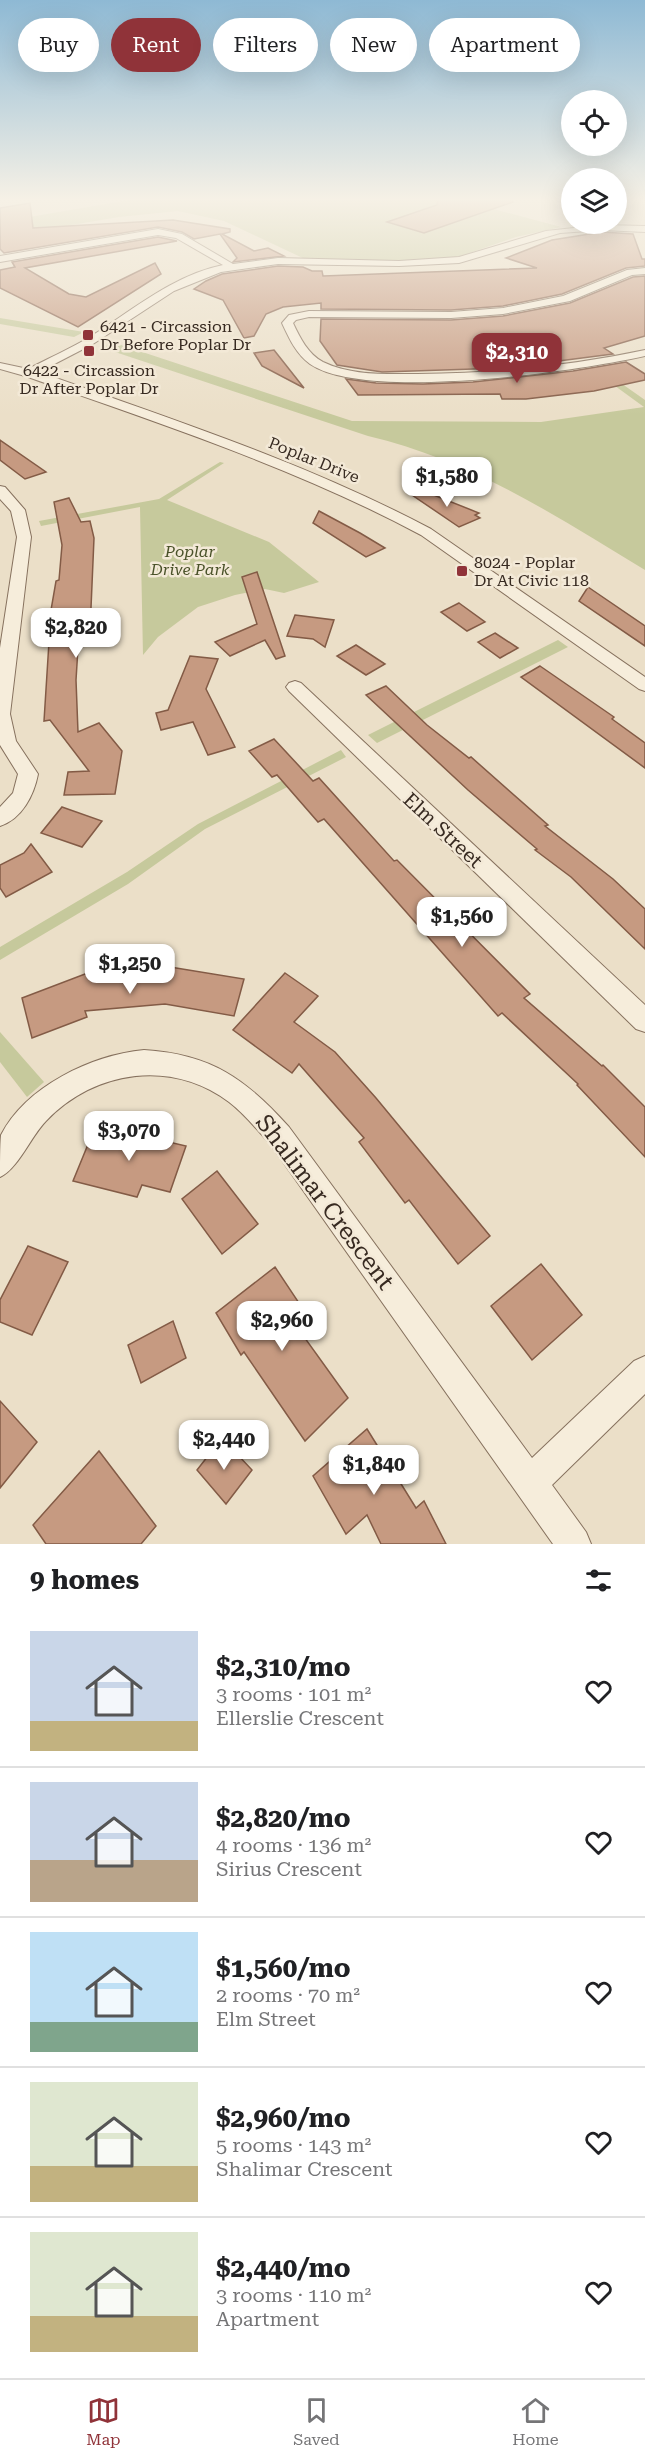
<!DOCTYPE html>
<meta charset="utf-8">
<style>
:root{--surface:#fff;--page:#f6f6f6;--text:#202124;--muted:#757577;--line:#e0e0e0;--accent:#903339}
body{margin:0;font-family:"Roboto Serif",serif;background:var(--page);color:var(--text);height:100vh;display:flex;flex-direction:column;font-size:22px;white-space:nowrap}
*{box-sizing:border-box;margin:0}
p{font-size:20px;color:var(--muted)}
.icon{flex:none;width:33px;height:33px;fill:none;stroke:currentColor;stroke-width:2;stroke-linecap:round;stroke-linejoin:round}
.map{position:relative;height:1544px;overflow:hidden}
.side{display:flex;flex-direction:column;background:var(--surface);flex:1}
.side>*{flex:none}
.guide{position:absolute;left:18px;top:18px;width:609px;height:54px;display:flex;gap:12px}
.buttons{position:absolute;left:561px;top:90px;display:grid;gap:12px}
.buttons a{display:grid;place-items:center;width:66px;height:66px;border-radius:50%;background:var(--surface);box-shadow:0 6px 24px #0002;font-size:30px}
.price{position:absolute;translate:-50% -51px;padding:0 14px;border-radius:12px;background:#fff;color:#222;font-size:20px;line-height:39px;filter:drop-shadow(0 2px 3px #0008)}
.price::after{content:'';position:absolute;left:50%;top:36px;width:18px;height:14px;margin-left:-9px;background:inherit;clip-path:polygon(0 0,100% 0,50% 100%)}
.price.selected{background:var(--accent);color:#fff}
ul{padding:0;list-style:none}
li{display:flex;align-items:center;gap:18px;height:150px;padding:0 30px}
li+li{border-top:2px solid var(--line)}
li span{display:grid;place-items:center;flex:none;width:168px;height:120px;border-radius:0px;color:#555}
li>.icon{margin-inline-start:auto}
span .icon{width:72px;height:72px;fill:#fffc;stroke-width:1}
li b{font-size:26px}
h2{display:flex;justify-content:space-between;align-items:center;height:72px;padding:0 30px;font-size:26px}
.tag{padding:0 21px;border-radius:27px;background:var(--surface);box-shadow:0 6px 24px #0002;font-size:21px;line-height:54px}
.tag.selected{background:var(--accent);color:#fff}
.menu{display:flex;justify-content:space-around;align-items:center;height:84px;border-top:2px solid var(--line);background:var(--surface);font-size:16px;color:var(--muted)}
.menu a{display:grid;justify-items:center;gap:3px}
.menu .selected{color:var(--accent)}
.map>svg:first-child{display:block}
</style>
<div class="map">
<svg width="645" height="1544" viewBox="0 0 645 1544">
<rect width="100%" height="100%" fill="#ebdfc8"/>
<g fill="#c6c99c">
<path d="M135,199H456L561,227L516,237L458,257L421,260H307L224,221L178,211L119,217L0,237V222Z"/>
<path d="M0,318L84,332L74,337L0,324Z"/>
<path d="M112,342L352,421L541,422L644,407L600,375L608,374L645,400V570C556,516 471,460 368,436L103,348Z"/>
<path d="M220,462L224,463L167,500L269,542L319,582L284,593L265,589L235,595L198,607L158,637L143,655L140,507L41,526L39,521L159,499Z"/>
<path d="M558,640L568,647L377,743L368,735Z"/>
<path d="M341,750L346,757L205,829L128,884L0,960V947L127,872L198,824Z"/>
<path d="M0,1032L44,1082L27,1097L0,1062Z"/>
</g>
<g fill="#c69a81" stroke="#835b46" stroke-width="1.5">
<path d="M438,199H512L513,202L424,233L387,222L437,205Z"/>
<path d="M30,203L33,228L173,220L230,229V232L222,234L254,251L268,248L284,256L233,262L237,258L220,234L194,239L182,232L158,227L4,253L0,249V208Z"/>
<path d="M602,232L633,234L642,259H645V266L626,268L562,294L503,306L451,310L321,309V303L283,307L266,314L254,336L244,338L223,300L194,289L206,281L222,274L278,266L303,267L312,271H322L323,276L537,268L506,258L552,240Z"/>
<path d="M158,237L177,241L25,268L69,294L86,297L155,263L161,274L78,327L0,288V270L15,267L12,262Z"/>
<path d="M645,276V336L604,348L613,354L504,368L382,372L337,365L320,341L321,319L451,320L503,316L570,303L633,277Z"/>
<path d="M274,350L304,388L262,366L254,353Z"/>
<path d="M626,362L645,374V380L594,391L526,399H502L500,394L358,395L346,379L376,383L423,384L473,382L573,371Z"/>
<path d="M0,440L46,472L25,479L0,460Z"/>
<path d="M416,488L479,513L475,515L480,518L459,527L412,495Z"/>
<path d="M69,498L81,522L90,521L94,538L90,631L79,632L76,680L78,732L99,723L122,751L115,794L64,795L68,772L89,771L50,720L44,721L51,610L56,581L59,580L62,545L54,502Z"/>
<path d="M319,511L360,533L385,548L366,557L313,523Z"/>
<path d="M257,572L285,656L276,659L265,640L230,656L215,642L257,624L242,577Z"/>
<path d="M588,587L645,626V646L579,601Z"/>
<path d="M459,603L485,622L467,631L441,612Z"/>
<path d="M295,615L334,620L325,647L313,639L287,636Z"/>
<path d="M495,633L518,648L500,658L478,642Z"/>
<path d="M356,645L385,664L366,675L337,656Z"/>
<path d="M190,656L218,659L206,689L235,747L208,755L193,722L161,730L156,713L168,710Z"/>
<path d="M540,666L614,717L612,719L645,743V768L521,677Z"/>
<path d="M386,686L427,725L469,758L471,757L548,825L545,826L613,879L645,909V949L571,877L535,850L537,849L468,790L366,695Z"/>
<path d="M274,739L313,781L319,778L394,861L397,860L530,994L524,998L602,1066L603,1065L645,1107V1157L577,1085L578,1084L502,1013L498,1016L324,819L318,822L277,775L272,777L249,751Z"/>
<path d="M62,807L102,821L82,847L41,833Z"/>
<path d="M31,844L52,872L6,897L0,888V865L24,853Z"/>
<path d="M170,967L244,979L234,1016L165,1004L85,1011L87,1017L32,1038L22,998L85,974Z"/>
<path d="M285,973L318,996L294,1022L335,1052L376,1098L490,1236L458,1264L409,1200L405,1203L359,1142L364,1138L299,1064L292,1073L233,1030Z"/>
<path d="M96,1125L186,1146L170,1192L142,1185L137,1197L73,1181Z"/>
<path d="M217,1171L258,1224L222,1254L182,1199Z"/>
<path d="M28,1246L68,1262L32,1335L0,1322V1300Z"/>
<path d="M541,1264L582,1315L532,1360L491,1306Z"/>
<path d="M275,1267L301,1306L289,1316L348,1398L305,1441L244,1352L241,1355L216,1313Z"/>
<path d="M173,1321L186,1358L141,1383L128,1345Z"/>
<path d="M0,1401L37,1442L0,1488Z"/>
<path d="M367,1429L416,1508L424,1501L446,1544H381L367,1515L346,1534L313,1476Z"/>
<path d="M222,1438L252,1470L226,1504L197,1470Z"/>
<path d="M99,1451L156,1526L141,1544H46L33,1525Z"/>
</g>
<g fill="none" stroke-linecap="round" stroke-linejoin="round">
<defs>
<g id="minor">
<path d="M557,199H572V204L558,201Z"/>
<path d="M602,225L645,226V232L602,230L560,233L459,263L399,266L278,264L221,272L174,291L93,344L39,372C171,419 307,463 431,529L645,677V691L639,689L421,535C296,468 158,423 25,376L0,369V363L28,369C49,358 72,348 93,335C134,309 174,275 223,265L176,238L158,235L0,262V256L158,229L182,234L233,264L278,258L399,261L459,257L546,231Z"/>
<path d="M645,268V274L632,275L570,301L503,314L451,318L309,317L296,320L293,323C300,338 308,354 323,362C352,376 387,374 418,374C495,373 570,366 645,350V356C579,371 365,402 310,364C296,354 289,338 282,323L289,315L309,311L451,312L503,308L563,296L627,270Z"/>
<path d="M0,486L5,487L25,510L31,537L10,714L16,741L38,774C34,795 22,819 0,826V807L13,793L18,774L0,745V648L17,537L11,511L0,499Z"/>
<path d="M295,681L301,683L645,1005V1032L636,1029L289,691L286,687L289,683Z"/>
<path d="M144,1050C211,1054 246,1079 289,1127L532,1458L634,1361L645,1356V1394L552,1485L586,1532L591,1544H553L271,1145C257,1130 245,1114 229,1102C171,1059 95,1070 46,1121C31,1136 18,1169 0,1177C0,1165 0,1145 1,1135C26,1086 92,1055 144,1050Z"/>
</g>
</defs>
<use href="#minor" stroke="#86715e" stroke-width="2"/>
<use href="#minor" fill="#f6eddb" fill-rule="evenodd"/>
</g>
<linearGradient id="sky" x2="0" y2="1"><stop stop-color="#8eb9d4"/><stop offset="0.48" stop-color="#f6f1e6"/><stop offset="1" stop-color="#f6f1e6" stop-opacity="0"/></linearGradient>
<rect width="645" height="415" fill="url(#sky)"/>
<g fill="#903339" stroke="#f3e9d7" stroke-width="2">
<rect x="82" y="329" width="12" height="12" rx="3"/>
<rect x="83" y="345" width="12" height="12" rx="3"/>
<rect x="456" y="565" width="12" height="12" rx="3"/>
</g>
<g text-anchor="middle" dominant-baseline="central" stroke-width="5" stroke-linejoin="round" paint-order="stroke">
<g font-size="16" fill="#372a21" stroke="#f3e9d7" text-anchor="start">
<text x="100" y="326">6421 - Circassion<tspan x="100" dy="18">Dr Before Poplar Dr</tspan></text>
<text x="89" y="370" text-anchor="middle">6422 - Circassion<tspan x="89" dy="18">Dr After Poplar Dr</tspan></text>
<text x="474" y="562">8024 - Poplar<tspan x="474" dy="18">Dr At Civic 118</tspan></text>
</g>
<g font-size="16" fill="#372a21" stroke="#f3e9d7">
<text transform="translate(314 460) rotate(22)">Poplar Drive</text>
</g>
<g font-size="16" font-style="italic" fill="#4a5229" stroke="#f3e9d7">
<text x="190" y="551">Poplar<tspan x="190" dy="18">Drive Park</tspan></text>
</g>
<g font-size="20" fill="#372a21" stroke="#f3e9d7">
<text transform="translate(443 830) rotate(43)">Elm Street</text>
</g>
<g font-size="24" fill="#372a21" stroke="#f3e9d7">
<text transform="translate(325 1202) rotate(53)">Shalimar Crescent</text>
</g>
</g>
</svg>
<div class="buttons">
<a><svg class="icon" aria-label="locate" viewBox="0 0 24 24"><circle cx="12" cy="12" r="6"/><path d="M12 2v4M12 18v4M2 12h4M18 12h4"/></svg></a>
<a><svg class="icon" aria-label="layers" viewBox="0 0 24 24"><path d="M12 4l9 5-9 5-9-5zM3 14l9 5 9-5"/></svg></a>
</div>
<b class="price selected" style="left:517px;top:384px">$2,310</b>
<b class="price" style="left:447px;top:508px">$1,580</b>
<b class="price" style="left:76px;top:659px">$2,820</b>
<b class="price" style="left:462px;top:948px">$1,560</b>
<b class="price" style="left:130px;top:995px">$1,250</b>
<b class="price" style="left:129px;top:1162px">$3,070</b>
<b class="price" style="left:282px;top:1352px">$2,960</b>
<b class="price" style="left:224px;top:1471px">$2,440</b>
<b class="price" style="left:374px;top:1496px">$1,840</b>
<div class="guide">
<a class="tag">Buy</a>
<a class="tag selected">Rent</a>
<a class="tag">Filters</a>
<a class="tag">New</a>
<a class="tag">Apartment</a>
</div>
</div>
<section class="side">
<h2>9 homes<svg class="icon" aria-label="filters" viewBox="0 0 24 24"><path d="M4 7h16M4 17h16"/><circle cx="9" cy="7" r="2"/><circle cx="15" cy="17" r="2"/></svg></h2>
<ul>
<li><span style="background:linear-gradient(#c9d6e8 75%,#c2b280 0)"><svg class="icon" aria-label="home" viewBox="0 0 24 24"><path d="M3 11l9-7 9 7M6 9v11h12V9"/></svg></span><div><b>$2,310/mo</b><p>3 rooms · 101 m²</p><p>Ellerslie Crescent</p></div><svg class="icon" aria-label="heart" viewBox="0 0 24 24"><path d="M12 20l-8-8c-3-5 5-10 8-4 3-6 11-1 8 4z"/></svg></li>
<li><span style="background:linear-gradient(#c9d6e8 65%,#b9a48a 0)"><svg class="icon" aria-label="home" viewBox="0 0 24 24"><path d="M3 11l9-7 9 7M6 9v11h12V9"/></svg></span><div><b>$2,820/mo</b><p>4 rooms · 136 m²</p><p>Sirius Crescent</p></div><svg class="icon" aria-label="heart" viewBox="0 0 24 24"><path d="M12 20l-8-8c-3-5 5-10 8-4 3-6 11-1 8 4z"/></svg></li>
<li><span style="background:linear-gradient(#bfe0f5 75%,#7fa58c 0)"><svg class="icon" aria-label="home" viewBox="0 0 24 24"><path d="M3 11l9-7 9 7M6 9v11h12V9"/></svg></span><div><b>$1,560/mo</b><p>2 rooms · 70 m²</p><p>Elm Street</p></div><svg class="icon" aria-label="heart" viewBox="0 0 24 24"><path d="M12 20l-8-8c-3-5 5-10 8-4 3-6 11-1 8 4z"/></svg></li>
<li><span style="background:linear-gradient(#dfe7d0 70%,#c2b280 0)"><svg class="icon" aria-label="home" viewBox="0 0 24 24"><path d="M3 11l9-7 9 7M6 9v11h12V9"/></svg></span><div><b>$2,960/mo</b><p>5 rooms · 143 m²</p><p>Shalimar Crescent</p></div><svg class="icon" aria-label="heart" viewBox="0 0 24 24"><path d="M12 20l-8-8c-3-5 5-10 8-4 3-6 11-1 8 4z"/></svg></li>
<li><span style="background:linear-gradient(#dfe7d0 70%,#c2b280 0)"><svg class="icon" aria-label="home" viewBox="0 0 24 24"><path d="M3 11l9-7 9 7M6 9v11h12V9"/></svg></span><div><b>$2,440/mo</b><p>3 rooms · 110 m²</p><p>Apartment</p></div><svg class="icon" aria-label="heart" viewBox="0 0 24 24"><path d="M12 20l-8-8c-3-5 5-10 8-4 3-6 11-1 8 4z"/></svg></li>
</ul>
</section>
<nav class="menu">
<a class="selected"><svg class="icon" aria-label="map" viewBox="0 0 24 24"><path d="M3 6l6-2 6 2 6-2v14l-6 2-6-2-6 2zM9 4v14M15 6v14"/></svg>Map</a>
<a><svg class="icon" aria-label="saved" viewBox="0 0 24 24"><path d="M7 4h10v16l-5-4-5 4z"/></svg>Saved</a>
<a><svg class="icon" aria-label="home" viewBox="0 0 24 24"><path d="M3 11l9-7 9 7M6 9v11h12V9"/></svg>Home</a>
</nav>
